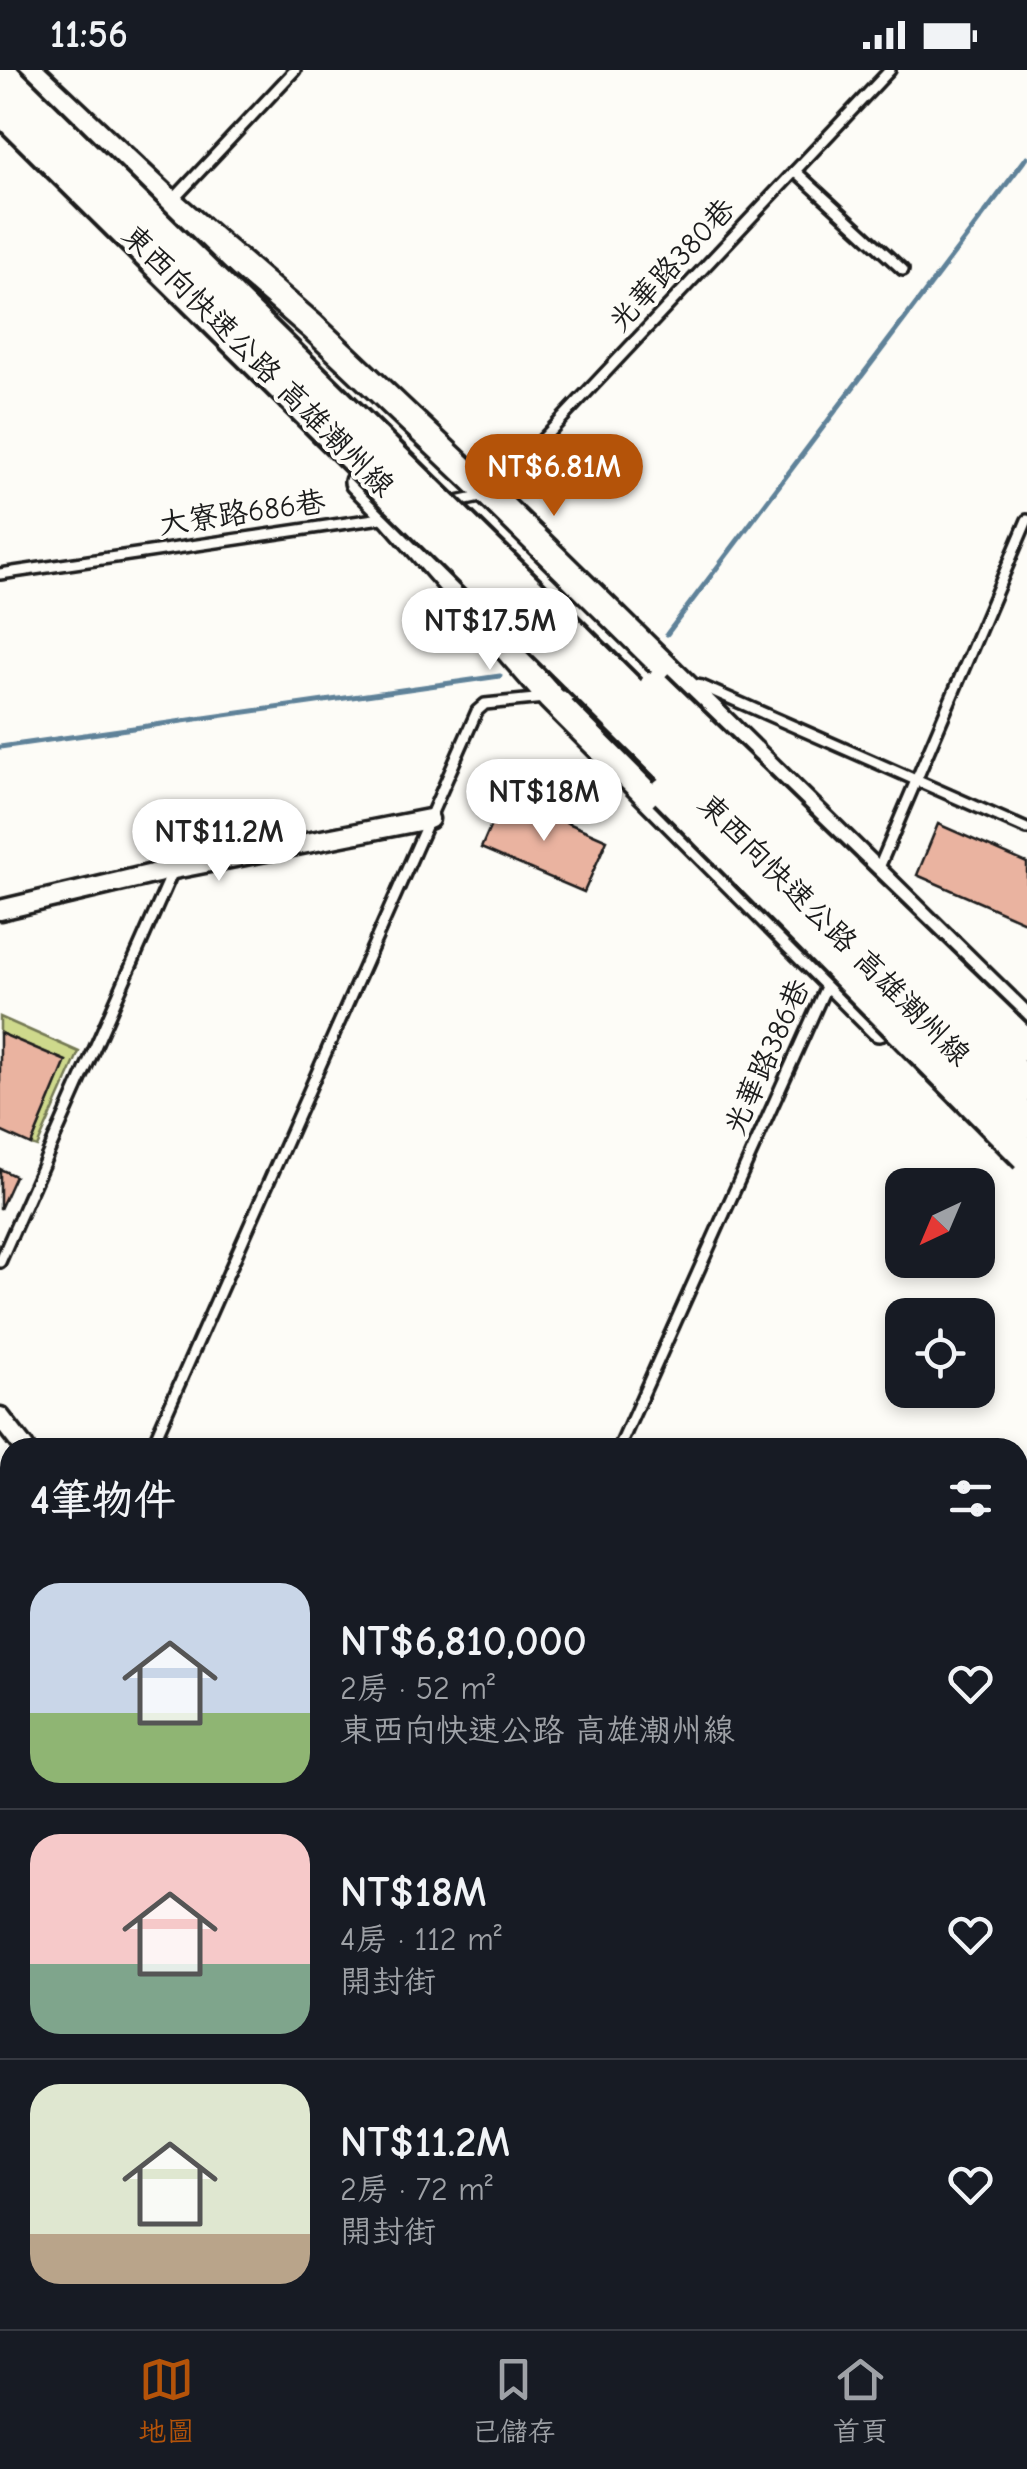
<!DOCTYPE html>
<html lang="zh-TW">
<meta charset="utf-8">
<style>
:root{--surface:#171b24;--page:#20242c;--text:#f1f3f6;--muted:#9ea1a6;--line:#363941;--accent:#b45309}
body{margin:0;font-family:"Comic Neue","LXGW WenKai TC",sans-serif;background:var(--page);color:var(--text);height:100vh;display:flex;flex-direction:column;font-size:38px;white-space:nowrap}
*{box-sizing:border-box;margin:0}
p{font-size:32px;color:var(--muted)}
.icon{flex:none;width:55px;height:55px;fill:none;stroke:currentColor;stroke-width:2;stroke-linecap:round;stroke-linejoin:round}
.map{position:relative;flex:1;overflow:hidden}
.side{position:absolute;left:0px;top:1368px;width:1028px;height:892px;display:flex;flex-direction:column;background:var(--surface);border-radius:30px 30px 0 0;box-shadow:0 5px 15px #0003}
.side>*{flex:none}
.needle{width:65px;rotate:224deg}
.controls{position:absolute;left:885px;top:1098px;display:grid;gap:20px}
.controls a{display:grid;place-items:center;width:110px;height:110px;border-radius:20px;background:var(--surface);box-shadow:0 5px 15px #0003;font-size:50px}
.price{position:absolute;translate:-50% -85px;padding:0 22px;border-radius:35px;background:#fff;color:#222;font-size:32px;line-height:65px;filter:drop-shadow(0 2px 5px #0008)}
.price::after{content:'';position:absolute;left:50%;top:60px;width:30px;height:22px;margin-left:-15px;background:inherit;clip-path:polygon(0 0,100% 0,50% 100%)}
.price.active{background:var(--accent);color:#fff}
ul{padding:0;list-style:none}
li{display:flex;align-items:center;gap:30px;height:250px;padding:0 30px}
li+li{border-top:2px solid var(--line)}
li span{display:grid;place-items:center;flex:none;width:280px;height:200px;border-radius:30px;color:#555}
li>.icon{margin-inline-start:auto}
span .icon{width:120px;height:120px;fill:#fffc;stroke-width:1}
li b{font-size:42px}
h2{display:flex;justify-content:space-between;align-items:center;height:120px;padding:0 30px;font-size:42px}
.status{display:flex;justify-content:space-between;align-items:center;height:70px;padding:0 50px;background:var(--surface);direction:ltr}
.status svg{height:28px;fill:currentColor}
.dock{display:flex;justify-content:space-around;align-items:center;height:140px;border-top:2px solid var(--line);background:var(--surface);font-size:28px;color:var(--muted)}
.dock a{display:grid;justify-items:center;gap:5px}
.dock .active{color:var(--accent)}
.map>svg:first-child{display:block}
</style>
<div class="status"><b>11:56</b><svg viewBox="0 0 49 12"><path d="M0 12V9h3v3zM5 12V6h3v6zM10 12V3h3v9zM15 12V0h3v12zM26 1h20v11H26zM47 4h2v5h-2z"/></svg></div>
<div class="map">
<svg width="1027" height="2259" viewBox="0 0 1027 2259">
<rect width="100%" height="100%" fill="#fdfcf7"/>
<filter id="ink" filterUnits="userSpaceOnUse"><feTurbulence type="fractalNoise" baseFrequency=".01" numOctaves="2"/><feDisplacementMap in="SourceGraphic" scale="20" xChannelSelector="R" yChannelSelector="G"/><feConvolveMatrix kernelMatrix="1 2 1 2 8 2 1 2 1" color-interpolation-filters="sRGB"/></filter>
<g filter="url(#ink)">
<path fill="#ced98c" stroke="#757a54" stroke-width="2.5" d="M0,947L79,982L37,1077L31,1075L66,991L0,963Z"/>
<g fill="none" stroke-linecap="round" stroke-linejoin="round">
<g stroke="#5f8299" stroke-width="5">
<path d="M667,564L1027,87"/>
<path d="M0,677L500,606"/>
</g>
</g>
<g fill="#eab3a0" stroke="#1c1c1c" stroke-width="2.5">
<path d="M504,725L607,770L584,822L481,778Z"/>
<path d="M938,754L1027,793V853L917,805Z"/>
<path d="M0,963L66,991L31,1075L0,1061Z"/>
<path d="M0,1099L15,1106L0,1139Z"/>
<path d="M1018,2212L1027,2216V2259H985L989,2250H1018Z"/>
</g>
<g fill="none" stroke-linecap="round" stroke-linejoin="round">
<defs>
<g id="lane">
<path d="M795,101L903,200"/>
<path d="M172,131L295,0"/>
<path d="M447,434L490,425L890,0"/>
<path d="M0,504L388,447"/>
<path d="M690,614L702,616L1027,759"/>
<path d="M878,800L1027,450"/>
<path d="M0,1192L173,801"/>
<path d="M151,1378L477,641L485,634L585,624"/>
<path d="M619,1378L829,910"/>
<path d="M0,1440L10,1432"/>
<path d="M1018,1568L1027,1545"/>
<path d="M1018,1649L1027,1654"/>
<path d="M0,1722L10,1719"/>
<path d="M1018,2098L1027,2076"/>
<path d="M947,2259L951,2250"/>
</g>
<g id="street">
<path d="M0,840L174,799L429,749"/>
<path d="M0,1347L24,1378"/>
<path d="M0,2166L10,2163"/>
<path d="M479,2259L483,2250"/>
</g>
<g id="secondary">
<path d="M29,0L170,133L313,257L490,425L1027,953"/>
<path d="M358,412L392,446L551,628L879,958"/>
</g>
</defs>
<use href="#lane" stroke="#1c1c1c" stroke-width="16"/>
<use href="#street" stroke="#1c1c1c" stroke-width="25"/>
<use href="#secondary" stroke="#1c1c1c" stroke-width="32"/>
<use href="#lane" stroke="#fdfcf7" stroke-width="9"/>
<use href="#street" stroke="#fdfcf7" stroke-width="18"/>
<use href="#secondary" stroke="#fdfcf7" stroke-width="25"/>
<defs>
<g id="highway-bridge">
<path d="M0,3L542,534L1027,1016"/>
<path d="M0,37L1027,1052"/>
<path d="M655,617L1027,976"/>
<path d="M666,722L1027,1086"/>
</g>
</defs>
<use href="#highway-bridge" stroke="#1c1c1c" stroke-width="38" stroke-linecap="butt"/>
<use href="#highway-bridge" stroke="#fdfcf7" stroke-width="30"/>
</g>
</g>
<g text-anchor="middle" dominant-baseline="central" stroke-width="8" stroke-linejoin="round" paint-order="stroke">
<g font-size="30" fill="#1c1c1c" stroke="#fdfcf7">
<text transform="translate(672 195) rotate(-47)">光華路380巷</text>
<text transform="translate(258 291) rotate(45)">東西向快速公路 高雄潮州線</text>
<text transform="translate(242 443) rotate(-8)">大寮路686巷</text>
<text transform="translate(834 860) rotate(45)">東西向快速公路 高雄潮州線</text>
<text transform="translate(767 987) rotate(-66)">光華路386巷</text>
</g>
</g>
</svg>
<div class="controls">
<a><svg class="needle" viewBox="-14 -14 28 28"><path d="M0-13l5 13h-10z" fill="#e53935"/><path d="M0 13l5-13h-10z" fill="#9ea1a6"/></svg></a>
<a><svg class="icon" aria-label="locate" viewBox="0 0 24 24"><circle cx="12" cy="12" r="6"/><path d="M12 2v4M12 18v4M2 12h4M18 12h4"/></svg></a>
</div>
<b class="price active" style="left:554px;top:449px">NT$6.81M</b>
<b class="price" style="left:490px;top:603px">NT$17.5M</b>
<b class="price" style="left:544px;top:774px">NT$18M</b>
<b class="price" style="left:219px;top:814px">NT$11.2M</b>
<section class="side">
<h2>4筆物件<svg class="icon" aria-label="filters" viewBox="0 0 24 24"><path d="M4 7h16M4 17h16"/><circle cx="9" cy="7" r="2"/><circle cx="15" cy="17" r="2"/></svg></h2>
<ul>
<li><span style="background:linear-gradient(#c9d6e8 65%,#8fb573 0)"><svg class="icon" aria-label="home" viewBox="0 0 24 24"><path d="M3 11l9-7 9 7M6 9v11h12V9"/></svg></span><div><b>NT$6,810,000</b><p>2房 · 52 m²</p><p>東西向快速公路 高雄潮州線</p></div><svg class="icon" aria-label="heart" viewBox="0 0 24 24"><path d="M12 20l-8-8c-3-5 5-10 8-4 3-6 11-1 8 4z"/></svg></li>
<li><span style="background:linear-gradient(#f6c9c9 65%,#7fa58c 0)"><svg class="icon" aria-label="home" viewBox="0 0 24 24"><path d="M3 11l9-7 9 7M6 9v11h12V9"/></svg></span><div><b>NT$18M</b><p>4房 · 112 m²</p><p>開封街</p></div><svg class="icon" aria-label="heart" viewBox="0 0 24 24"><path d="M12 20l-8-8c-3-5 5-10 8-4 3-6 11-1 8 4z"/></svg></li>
<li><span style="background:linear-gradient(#dfe7d0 75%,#b9a48a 0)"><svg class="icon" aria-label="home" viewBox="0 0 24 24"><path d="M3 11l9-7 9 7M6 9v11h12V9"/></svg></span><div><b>NT$11.2M</b><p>2房 · 72 m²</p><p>開封街</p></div><svg class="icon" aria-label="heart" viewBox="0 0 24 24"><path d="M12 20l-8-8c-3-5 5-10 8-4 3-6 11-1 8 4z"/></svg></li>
</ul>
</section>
</div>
<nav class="dock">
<a class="active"><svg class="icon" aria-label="map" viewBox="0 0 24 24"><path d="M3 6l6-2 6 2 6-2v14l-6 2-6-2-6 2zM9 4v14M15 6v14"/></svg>地圖</a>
<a><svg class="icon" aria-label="saved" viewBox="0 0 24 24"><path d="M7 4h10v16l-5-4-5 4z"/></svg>已儲存</a>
<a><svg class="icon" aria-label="home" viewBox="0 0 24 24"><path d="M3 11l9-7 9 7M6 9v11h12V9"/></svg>首頁</a>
</nav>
